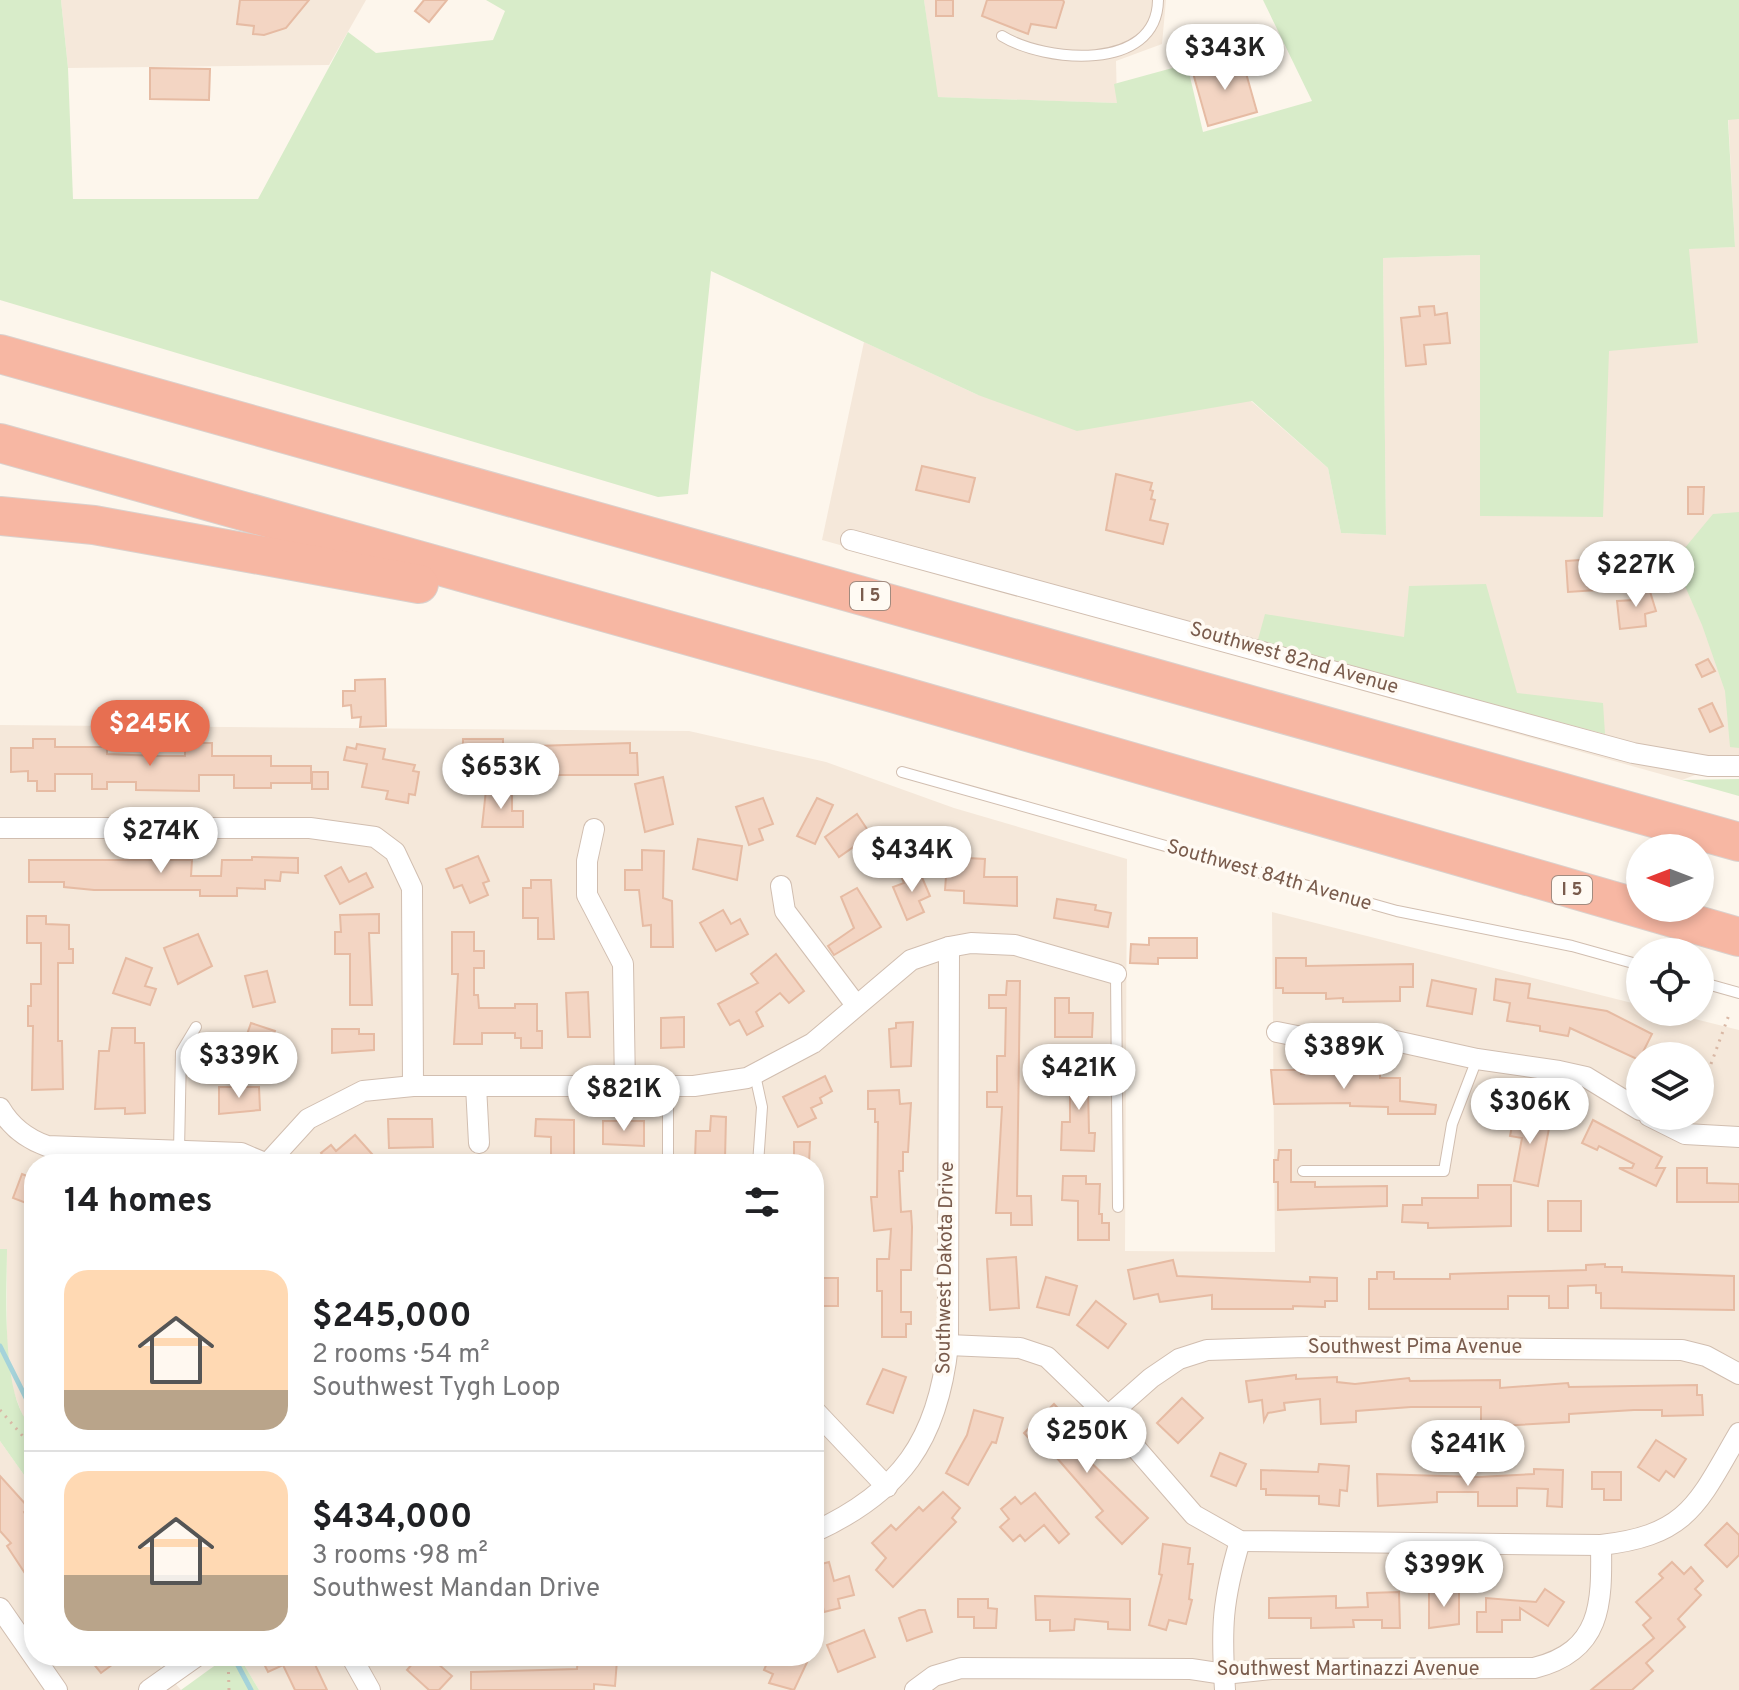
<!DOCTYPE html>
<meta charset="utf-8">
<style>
:root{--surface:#fff;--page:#f6f6f6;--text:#202124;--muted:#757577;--line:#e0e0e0;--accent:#e76f51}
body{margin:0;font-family:Overpass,sans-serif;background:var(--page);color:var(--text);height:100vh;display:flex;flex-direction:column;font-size:30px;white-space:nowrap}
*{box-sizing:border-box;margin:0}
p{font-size:26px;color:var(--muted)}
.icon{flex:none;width:44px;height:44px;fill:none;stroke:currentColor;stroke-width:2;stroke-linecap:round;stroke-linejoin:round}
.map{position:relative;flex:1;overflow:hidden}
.side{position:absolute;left:24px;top:1154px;width:800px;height:512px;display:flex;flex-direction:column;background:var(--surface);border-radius:32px;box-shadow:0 4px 12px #0003}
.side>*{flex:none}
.needle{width:52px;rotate:270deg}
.tools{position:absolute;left:1626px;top:834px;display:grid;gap:16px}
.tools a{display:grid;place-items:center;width:88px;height:88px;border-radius:50%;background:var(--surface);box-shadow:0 4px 12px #0003;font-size:40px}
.price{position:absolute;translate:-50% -68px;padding:0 18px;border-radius:28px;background:#fff;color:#222;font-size:26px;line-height:52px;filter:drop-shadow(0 2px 4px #0008)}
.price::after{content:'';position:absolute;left:50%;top:48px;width:24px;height:18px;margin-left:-12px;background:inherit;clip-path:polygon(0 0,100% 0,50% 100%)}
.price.selected{background:var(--accent);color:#fff}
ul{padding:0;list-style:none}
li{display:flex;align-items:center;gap:24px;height:200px;padding:0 40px}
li+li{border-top:2px solid var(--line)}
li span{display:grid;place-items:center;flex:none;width:224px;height:160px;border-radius:24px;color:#555}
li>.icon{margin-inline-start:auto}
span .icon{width:96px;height:96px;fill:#fffc;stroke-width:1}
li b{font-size:34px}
h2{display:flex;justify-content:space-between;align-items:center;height:96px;padding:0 40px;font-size:34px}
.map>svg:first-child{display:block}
</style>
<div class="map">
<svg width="1739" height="1690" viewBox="0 0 1739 1690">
<rect width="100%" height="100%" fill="#fdf6ec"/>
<g fill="#f5e8da" fill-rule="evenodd">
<path d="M61,0H366L329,65L68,68Z"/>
<path d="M924,0H1166L1162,44L1116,61L1117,103L937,97Z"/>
<path d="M1722,0H1739V758L1682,780L822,540L864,342L978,395L1251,401L1328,468L1341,533L1386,535L1383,258L1735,247Z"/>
<path d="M0,725L689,731L826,762L954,808L1127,859L1125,1251L1275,1252L1272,912L1640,1005V1012H1667L1739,1030V1690H259L239,1656H814V1164H34V1428L25,1422L7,1374V1250L0,1249ZM1640,1056H1700V1116H1640Z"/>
<path d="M0,1441L34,1489V1656H151L181,1690H0Z"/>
</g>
<g fill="#d8ecc9">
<path d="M0,0H61L68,68L73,199H258L348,32L376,53L493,40L505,11L486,0H924L938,97L1117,103L1114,84L1187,64L1203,132L1312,101L1263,0H1739V119L1728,120L1735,247L1689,249L1698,343L1609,351L1603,517L1480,516V255L1383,258L1386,535L1341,533L1328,468L1252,401L1077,431L978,395L711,271L688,494L658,497L0,300Z"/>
<path d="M1739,512V748L1730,747L1725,691L1702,625L1674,561L1713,514Z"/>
<path d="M1486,584L1517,693L1603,703L1605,734L1257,643L1265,614L1404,637L1409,586Z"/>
<path d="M1739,779V796L1682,780Z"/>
<path d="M0,1249H7C7,1291 0,1404 34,1428V1489L0,1441Z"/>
<path d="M228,1656H239L259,1690H181Z"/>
</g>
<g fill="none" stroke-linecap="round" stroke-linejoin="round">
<g stroke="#a5d3da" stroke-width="5">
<path d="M0,1346L34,1414"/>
<path d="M233,1656L251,1690"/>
</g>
</g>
<g fill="#f3d5c3" stroke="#e6bba3" stroke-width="2">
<path d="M240,0H309L286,28L264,35L253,34L254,26L237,24Z"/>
<path d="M424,0H447L429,22L415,11Z"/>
<rect x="936" y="0" width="17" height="16"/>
<path d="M987,0H1063L1064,2L1056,28L1031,24L1028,34L982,16Z"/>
<path d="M1242,59L1257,112L1208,126L1193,73Z"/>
<path d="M150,68L210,69L209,100L150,99Z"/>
<path d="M1434,306L1435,315L1447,313L1450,343L1424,345L1426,364L1406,366L1401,318L1420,316L1419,307Z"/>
<path d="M922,466L975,478L969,502L916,490Z"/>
<path d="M1116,474L1152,483L1150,490L1153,491L1151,499L1155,500L1150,520L1168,524L1163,544L1106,530Z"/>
<path d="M1688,487H1704L1703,514H1688Z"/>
<path d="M1595,559L1597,590L1568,592L1566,561Z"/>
<path d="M1648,585L1656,611L1645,614L1646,626L1620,629L1617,601L1634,600L1631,590Z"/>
<path d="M1708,659L1715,671L1702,677L1696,665Z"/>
<path d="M385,679L386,726L360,727L361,717L352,718L351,705L343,706V691H355V680Z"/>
<path d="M1712,703L1723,726L1710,732L1699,709Z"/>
<path d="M33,739H55V747H107V754L158,756H185V743H212V756H271V766H311V783H271V788H234V775H199V791L136,790V782H107V789H92V774H55V791H37V781H28V771L11,772V748H33Z"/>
<path d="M463,739H503V753H485V769H463Z"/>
<path d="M630,743V753H637L638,775H536L535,746Z"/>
<path d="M357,744L385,749L383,759L415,765L413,771L419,772L415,795L409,794L408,803L386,799L388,791L362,787L367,764L344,760L347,747L356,749Z"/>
<rect x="312" y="772" width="16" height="17"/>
<path d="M663,777L673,824L645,832L635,784Z"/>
<path d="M486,790L512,791V811H523V827H482Z"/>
<path d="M763,798L773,824L759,829L763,840L749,845L736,807Z"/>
<path d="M817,798L833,805L815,844L797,836Z"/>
<path d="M857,814L871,835L877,830L887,846L865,861L855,846L839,857L825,837Z"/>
<path d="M698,839L742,846L737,880L693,869Z"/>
<path d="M948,848L969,849L968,858L985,859L984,877H1017V906L964,903V891L945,890Z"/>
<path d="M642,850L664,851L663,898L672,901L673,947H651V925L643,926L639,890H625V870H642Z"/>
<path d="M478,856L489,881L483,883L488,895L470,903L462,885L454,888L446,869Z"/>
<path d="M252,857L298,858V873L281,872L280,881L265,880V889L237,888V896H200V890H94L64,887V882H29V860H192L191,876H221L222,860H252Z"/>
<path d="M341,867L349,882L366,873L373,887L340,904L325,876Z"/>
<path d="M918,868L930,896L919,901L924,912L907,920L893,887L904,883L901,876Z"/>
<path d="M531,880H551L554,939H538V918H523V888H531Z"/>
<path d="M857,888L881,927L834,955L828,946L854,928L841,897Z"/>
<path d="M1057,899L1096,905L1095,910L1111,913L1108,927L1054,918Z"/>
<path d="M723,910L731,924L740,919L748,934L716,951L700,923Z"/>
<path d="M379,914V933H369L372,1005H350V954H335V932H341L340,915Z"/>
<path d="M27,916H46V924L69,925V949H73V963H58V1041H62L63,1089L32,1090L33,1026H28V1006H31V984H41V943H27Z"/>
<path d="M452,932H474V951H484V968H474V995H478L479,1008H515V1004H537V1031H542V1048H521V1038H515V1033H482V1044H454L458,974H452Z"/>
<path d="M198,934L212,966L178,984L164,948Z"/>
<path d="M1149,938H1197V958H1158V964L1130,963L1131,944L1149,945Z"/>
<path d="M776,954L804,991L789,1003L780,993L756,1012L763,1026L747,1035L739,1020L730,1025L718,1004L758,983L751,974Z"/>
<path d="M126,958L152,968L145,986L156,989L150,1005L113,993Z"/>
<path d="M1276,958H1306V966L1413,964V987H1400V1001L1343,1002V998L1326,999V993H1283V988H1276Z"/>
<path d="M267,971L275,1002L253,1007L245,976Z"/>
<path d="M1496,979L1530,984L1528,998L1607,1011L1652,1034L1639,1060L1570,1028L1568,1036L1540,1031V1026L1507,1021L1510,1003L1494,1000Z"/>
<path d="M1432,980L1476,989L1472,1014L1427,1006Z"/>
<path d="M1007,981H1020L1017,1196H1031L1032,1225H1011V1213H996L1002,1107H987V1092H997V1056H1005L1006,1008H989V995H1006Z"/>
<path d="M588,992L590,1037H568L566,993Z"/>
<path d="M1055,998H1069V1013H1093L1092,1037H1055Z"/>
<path d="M684,1017V1047L661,1048V1018Z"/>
<path d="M913,1022L911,1066L891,1067L889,1029L896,1028V1023Z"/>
<path d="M251,1023L275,1031L265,1062L240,1054Z"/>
<path d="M112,1028H135V1043H144L145,1113L125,1114V1108L95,1109L99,1051H109Z"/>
<path d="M332,1029H359V1034H374V1050L332,1053Z"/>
<path d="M1070,1069H1098V1085L1088,1086L1089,1133H1095L1094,1151L1061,1150L1062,1122H1070Z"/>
<path d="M1271,1070H1301V1074L1380,1072V1078H1400V1101L1436,1105L1435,1114H1388V1107L1350,1106V1103L1274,1104Z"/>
<path d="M825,1076L832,1091L820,1098L822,1103L811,1108L816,1118L798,1127L783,1097Z"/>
<path d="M219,1087H259L260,1110L219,1114Z"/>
<path d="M899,1090L900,1104L911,1103L908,1152H903V1171H899L901,1212L911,1211L912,1227L911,1270H901V1312H911V1324H906V1337H882V1291H877V1259H889L891,1229L874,1231L871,1197H877L878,1122H875V1109H868V1091Z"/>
<path d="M1515,1111L1551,1118L1538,1186L1514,1181L1522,1138L1510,1136Z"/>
<path d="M711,1116L726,1117L725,1159L695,1158L696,1131H710Z"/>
<path d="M388,1119H432L433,1147L389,1148Z"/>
<path d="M536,1119L574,1120V1157H551V1137L535,1136Z"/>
<path d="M1593,1120L1662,1157L1656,1168H1665L1656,1186L1619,1168H1632L1634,1164L1599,1146L1597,1150L1582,1143Z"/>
<path d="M603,1121H644V1146L603,1144Z"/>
<path d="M355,1135L372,1154L361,1164H321L326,1160L321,1153L331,1145L336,1151Z"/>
<path d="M794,1142H810L809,1164H794Z"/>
<path d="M1279,1150H1291V1182H1315V1187L1387,1186V1206L1278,1210V1182H1274V1160H1278Z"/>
<path d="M1677,1168H1707V1183L1739,1184V1202H1677Z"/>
<path d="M22,1174L34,1179V1206L13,1198Z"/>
<path d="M1063,1176H1086V1184H1100L1099,1214H1102V1223H1109V1240H1078V1201L1062,1200Z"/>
<path d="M1478,1185H1511V1226L1428,1228V1223L1402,1222L1403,1205H1422V1198H1478Z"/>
<rect x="1548" y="1201" width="33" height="30"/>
<path d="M1016,1257L1019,1308L990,1310L987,1259Z"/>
<path d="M1173,1260L1177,1276L1310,1282V1277L1337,1278V1301H1325V1307L1293,1306V1309H1212V1295L1160,1302L1158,1294L1134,1299L1128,1270Z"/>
<path d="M1605,1264V1267H1622V1272L1734,1276V1310L1601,1308V1293H1596V1285L1568,1286V1308H1549V1296H1508V1309H1369V1279H1377V1272H1394V1279H1450V1274L1586,1270V1265Z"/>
<path d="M1046,1277L1077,1286L1069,1315L1037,1307Z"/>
<path d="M816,1278H838V1306H815Z"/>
<path d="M1096,1301L1126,1324L1108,1348L1077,1325Z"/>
<path d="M883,1369L906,1377L893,1413L867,1404Z"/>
<path d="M1296,1375V1379L1337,1377V1382L1355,1384L1409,1378L1410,1381L1500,1380V1388L1568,1383L1569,1387L1697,1385V1395H1702L1703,1415L1662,1416V1410H1634L1569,1414V1422L1481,1427V1407H1411L1356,1411V1422L1321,1424L1320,1399L1284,1403L1285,1410L1268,1413L1264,1421L1262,1400L1249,1402L1246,1381Z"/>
<path d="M1182,1398L1203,1418L1178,1443L1157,1423Z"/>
<path d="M1054,1404L1070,1421L1066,1425L1074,1433L1068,1439L1074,1446L1148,1518L1122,1544L1096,1517L1103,1511L1043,1442L1037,1447L1024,1433Z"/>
<path d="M974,1410L1003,1418L996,1443L992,1442L968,1485L946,1473L967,1435Z"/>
<path d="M1656,1440L1686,1459L1674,1477L1666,1471L1659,1481L1638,1467Z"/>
<path d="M1220,1453L1246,1464L1236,1486L1211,1476Z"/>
<path d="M1319,1464L1349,1466L1347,1491L1340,1490L1339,1506L1319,1504V1496L1266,1495V1489H1261V1470L1318,1472Z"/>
<path d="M1534,1469L1563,1470L1562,1507L1547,1506L1548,1489L1517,1488V1506H1478V1492H1437V1502L1378,1506L1377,1474L1478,1477L1534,1474Z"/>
<path d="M1592,1472H1621V1500H1604V1489H1592Z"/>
<path d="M0,1476L29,1508L24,1512L34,1529V1587L7,1546L11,1543L0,1531Z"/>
<path d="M943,1492L960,1508L952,1518L956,1522L893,1587L876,1570L886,1558L872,1543L891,1525L896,1530L919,1507L923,1511Z"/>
<path d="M1035,1493L1069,1534L1059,1543L1044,1525L1025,1541L1020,1535L1013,1541L1000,1527L1009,1519L1001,1509L1015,1497L1021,1504Z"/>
<path d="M1727,1523L1739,1535V1555L1727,1567L1705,1545Z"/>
<path d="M1163,1544L1190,1548L1188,1564H1193L1189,1599L1192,1600L1186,1624L1169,1620L1166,1630L1149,1625L1162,1575L1159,1574Z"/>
<path d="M829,1562L834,1581L849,1576L854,1595L838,1599L840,1608L824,1612L814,1566Z"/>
<path d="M1672,1562L1684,1574L1691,1567L1703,1581L1695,1589L1701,1595L1678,1619L1685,1627L1646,1663L1653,1671L1632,1690H1591L1654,1638L1643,1625L1651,1618L1636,1602L1663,1578L1659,1574Z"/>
<path d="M1545,1589L1564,1602L1548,1626L1520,1608V1620H1502V1632H1477V1612H1486V1598L1536,1602Z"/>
<path d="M1399,1592L1400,1628H1382V1620H1353L1354,1627L1311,1628V1618H1269V1598L1336,1596V1608L1368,1607L1367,1593Z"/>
<path d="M1429,1592H1459V1624L1429,1628Z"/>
<path d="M1035,1596L1130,1599V1630L1108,1629V1622L1075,1619L1074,1630L1050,1631V1620H1036Z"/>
<path d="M958,1599H988V1608L997,1609L996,1628H974V1617H958Z"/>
<path d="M919,1610H925L932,1632L907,1641L899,1618Z"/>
<path d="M864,1630L875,1657L838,1672L827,1645Z"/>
<path d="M87,1656H124L101,1673Z"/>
<path d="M260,1656H311L327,1690H295L283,1665L268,1672Z"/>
<path d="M419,1656H429L452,1676L439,1690H429L407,1670Z"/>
<path d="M578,1656L617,1660L615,1686L594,1684V1690H471V1672L577,1669Z"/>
<path d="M770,1656H810L794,1690L769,1683L773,1674L764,1670Z"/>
</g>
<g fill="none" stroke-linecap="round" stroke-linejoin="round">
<defs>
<g id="service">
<path d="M1002,36C1044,62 1157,73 1158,0"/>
<path d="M902,772L1397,911L1572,946L1640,965"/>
<path d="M1116,974L1118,1207"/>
<path d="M1700,982L1739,993"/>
<path d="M755,1075L762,1107L758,1164"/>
<path d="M668,1086V1164"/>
<path d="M179,1150L181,1052L196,1027"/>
<path d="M1303,1171H1444L1452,1124L1477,1059"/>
</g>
<g id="minor">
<path d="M851,540L1633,753L1708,766H1739"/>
<path d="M0,828H310L375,837L395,852L412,888L413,1086"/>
<path d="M594,829L587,861V895L623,964L625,1087"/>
<path d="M781,886L785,911L856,1005"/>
<path d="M1277,1032L1312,1039L1391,1040L1477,1059L1559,1071L1586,1077L1640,1110"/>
<path d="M476,1086L479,1143"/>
<path d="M0,1108C11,1127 27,1139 47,1146L241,1153L267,1164"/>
<path d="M1649,1116L1685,1134L1739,1137"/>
<path d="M267,1164L308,1119L363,1091L413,1086H694L747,1078L813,1043L911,960L949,947L971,943L1015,945L1116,974"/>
<path d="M948,1345L1020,1348L1047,1357L1108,1416L1194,1515L1240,1541L1601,1545C1689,1535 1698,1503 1739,1433"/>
<path d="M814,1410L887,1487"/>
<path d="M1108,1416L1151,1378L1179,1359L1207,1350L1307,1347L1682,1350L1706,1356L1739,1374"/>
<path d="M814,1532C901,1492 938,1440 948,1345L949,947"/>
<path d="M0,1608L57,1690"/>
<path d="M351,1656L370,1690"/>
<path d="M149,1690L197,1656"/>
<path d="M915,1690L934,1676L961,1668L1191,1669L1224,1674L1271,1669L1534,1668C1602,1651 1602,1604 1601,1545"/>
<path d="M1225,1690C1221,1628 1222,1601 1240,1541"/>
</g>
<g id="motorway">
<path d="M0,354L1739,842"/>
<path d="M0,443L889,692L1739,937"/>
<path d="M0,516L94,525L419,584"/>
</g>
</defs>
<use href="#service" stroke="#d1beb0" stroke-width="12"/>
<use href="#minor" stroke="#d1beb0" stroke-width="22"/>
<use href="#motorway" stroke="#dad1cd" stroke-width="40"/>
<g stroke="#d9b8a5" stroke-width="3" stroke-dasharray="2 6" stroke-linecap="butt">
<path d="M1700,1094L1730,1012"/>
<path d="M0,1410L34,1449"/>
<path d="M228,1656L229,1690"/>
</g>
<use href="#service" stroke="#fff" stroke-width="10"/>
<use href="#minor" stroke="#fff" stroke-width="20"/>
<use href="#motorway" stroke="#f7b7a3" stroke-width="38"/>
</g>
<g text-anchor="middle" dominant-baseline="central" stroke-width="7" stroke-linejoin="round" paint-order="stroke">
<g fill="#fffaf3" stroke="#a28b7f" stroke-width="2">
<rect x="850" y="582" width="40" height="28" rx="6"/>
<rect x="1552" y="876" width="40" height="28" rx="6"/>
</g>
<g font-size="18" font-weight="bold" fill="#7a5c4d">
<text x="870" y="596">I 5</text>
<text x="1572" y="890">I 5</text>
</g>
<g font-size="20" fill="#7a5c4d" stroke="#fffaf3">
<text transform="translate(1294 659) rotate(16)">Southwest 82nd Avenue</text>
<text transform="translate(1269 876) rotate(16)">Southwest 84th Avenue</text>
<text transform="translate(946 1268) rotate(-89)">Southwest Dakota Drive</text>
<text x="1415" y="1348">Southwest Pima Avenue</text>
<text x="1348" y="1670">Southwest Martinazzi Avenue</text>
</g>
</g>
</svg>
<div class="tools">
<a><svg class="needle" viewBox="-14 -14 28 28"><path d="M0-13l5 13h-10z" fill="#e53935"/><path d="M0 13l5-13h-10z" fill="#757577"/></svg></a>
<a><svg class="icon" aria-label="locate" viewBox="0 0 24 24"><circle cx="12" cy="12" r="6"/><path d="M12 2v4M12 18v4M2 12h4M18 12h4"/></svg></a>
<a><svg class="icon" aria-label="layers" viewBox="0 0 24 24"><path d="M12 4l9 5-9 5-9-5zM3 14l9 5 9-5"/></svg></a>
</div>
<b class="price" style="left:1225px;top:92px">$343K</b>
<b class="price" style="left:1636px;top:609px">$227K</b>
<b class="price selected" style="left:150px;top:768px">$245K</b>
<b class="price" style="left:501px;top:811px">$653K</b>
<b class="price" style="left:161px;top:875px">$274K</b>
<b class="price" style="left:912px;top:894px">$434K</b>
<b class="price" style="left:1344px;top:1091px">$389K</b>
<b class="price" style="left:239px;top:1100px">$339K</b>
<b class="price" style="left:1079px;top:1112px">$421K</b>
<b class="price" style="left:624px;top:1133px">$821K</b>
<b class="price" style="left:1530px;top:1146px">$306K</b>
<b class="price" style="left:1087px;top:1475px">$250K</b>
<b class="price" style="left:1468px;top:1488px">$241K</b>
<b class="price" style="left:1444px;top:1609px">$399K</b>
<section class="side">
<h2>14 homes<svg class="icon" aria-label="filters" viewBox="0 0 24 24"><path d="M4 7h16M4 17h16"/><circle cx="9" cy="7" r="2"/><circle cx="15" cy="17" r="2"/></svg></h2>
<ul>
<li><span style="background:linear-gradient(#ffd9b3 75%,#b9a48a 0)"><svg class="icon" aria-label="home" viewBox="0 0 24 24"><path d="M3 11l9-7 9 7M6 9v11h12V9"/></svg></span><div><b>$245,000</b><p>2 rooms · 54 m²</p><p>Southwest Tygh Loop</p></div></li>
<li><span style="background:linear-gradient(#ffd9b3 65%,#b9a48a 0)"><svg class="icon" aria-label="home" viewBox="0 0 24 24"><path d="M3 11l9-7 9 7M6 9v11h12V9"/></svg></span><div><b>$434,000</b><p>3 rooms · 98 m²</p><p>Southwest Mandan Drive</p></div></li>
</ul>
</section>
</div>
